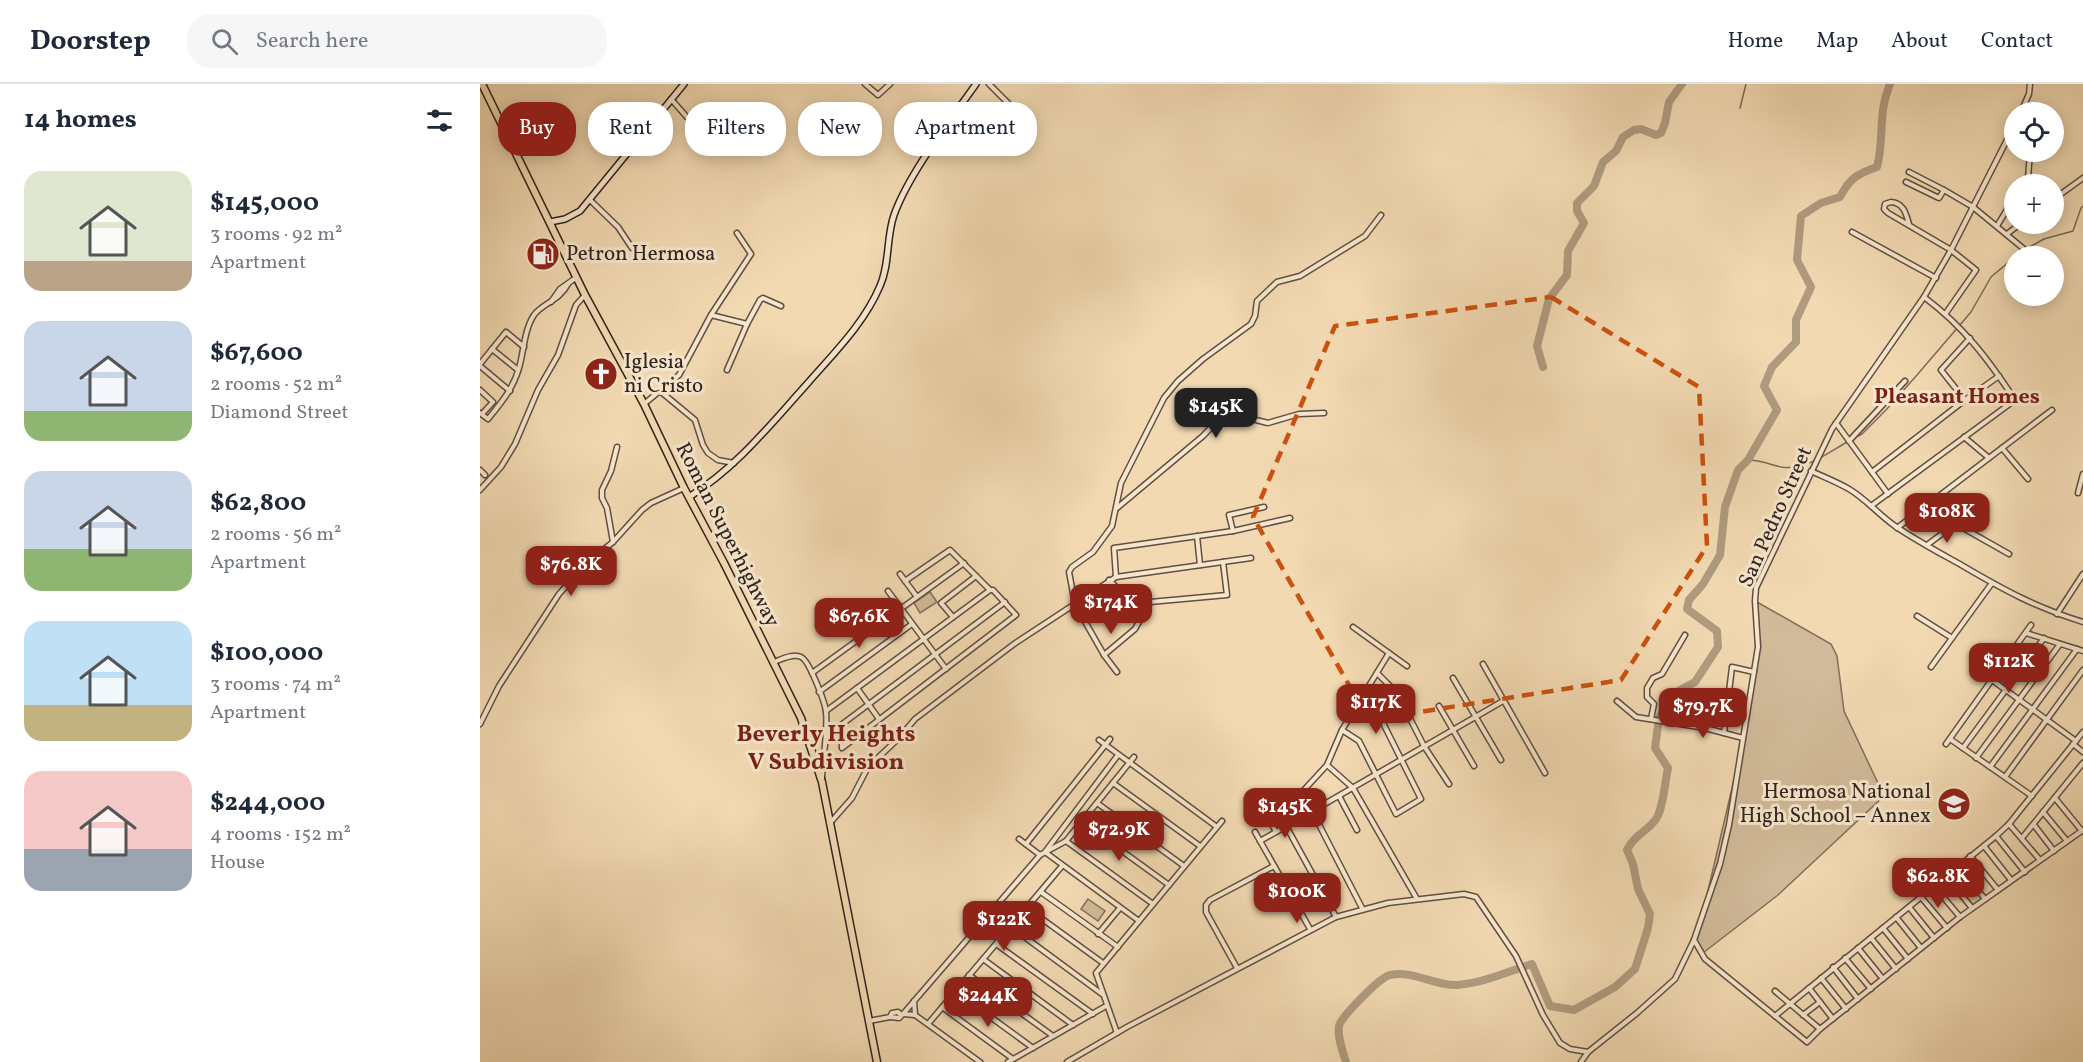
<!DOCTYPE html>
<meta charset="utf-8">
<style>
:root{--surface:#fff;--page:#f6f6f7;--text:#1f2937;--muted:#747a83;--line:#e0e1e3;--accent:#8f2418}
body{margin:0;font-family:Vollkorn,serif;background:var(--page);color:var(--text);height:100vh;display:flex;flex-direction:column;font-size:22px;white-space:nowrap}
*{box-sizing:border-box;margin:0}
p{font-size:20px;color:var(--muted)}
.icon{flex:none;width:33px;height:33px;fill:none;stroke:currentColor;stroke-width:2;stroke-linecap:round;stroke-linejoin:round}
.map{position:relative;flex:1;overflow:hidden}
.side{display:flex;flex-direction:column;background:var(--surface);width:480px}
.side>*{flex:none}
.hud{position:absolute;left:18px;top:18px;width:570px;height:54px;display:flex;gap:12px}
.buttons{position:absolute;left:1524px;top:18px;display:grid;gap:12px}
.buttons a{display:grid;place-items:center;width:60px;height:60px;border-radius:50%;background:var(--surface);box-shadow:0 3px 15px #0003;font-size:30px}
.price{position:absolute;translate:-50% -51px;padding:0 14px;border-radius:12px;background:var(--accent);color:#fff;font-size:20px;line-height:39px;filter:drop-shadow(0 2px 3px #0008)}
.price::after{content:'';position:absolute;left:50%;top:36px;width:18px;height:14px;margin-left:-9px;background:inherit;clip-path:polygon(0 0,100% 0,50% 100%)}
.price.current{background:#222;color:#fff}
ul{padding:0;list-style:none}
li{display:flex;align-items:center;gap:18px;height:150px;padding:0 24px}
li span{display:grid;place-items:center;flex:none;width:168px;height:120px;border-radius:18px;color:#555}
li>.icon{margin-inline-start:auto}
span .icon{width:72px;height:72px;fill:#fffc;stroke-width:1}
li b{font-size:26px}
h2{display:flex;justify-content:space-between;align-items:center;height:72px;padding:0 24px;font-size:26px}
.pill{padding:0 21px;border-radius:24px;background:var(--surface);box-shadow:0 3px 15px #0003;font-size:21px;line-height:54px}
.pill.current{background:var(--accent);color:#fff}
header{display:flex;align-items:center;gap:36px;box-sizing:border-box;height:84px;padding:0 30px;background:var(--surface);border-bottom:2px solid var(--line)}
header strong{font-size:28px}
nav{display:flex;gap:33px;margin-inline-start:auto;font-size:21px}
.search{width:420px;height:54px;background:var(--page);display:flex;align-items:center;gap:15px;box-sizing:border-box;padding:0 21px;border-radius:24px;color:var(--muted);font-size:22px}
main{display:flex;flex:1;min-height:0}
.map>svg:first-child{display:block}
</style>
<header>
<strong>Doorstep</strong>
<div class="search"><svg class="icon" aria-label="search" viewBox="0 0 24 24"><circle cx="10" cy="10" r="6"/><path d="M15 15l6 6"/></svg>Search here</div>
<nav><a>Home</a><a>Map</a><a>About</a><a>Contact</a></nav>
</header>
<main>
<section class="side">
<h2>14 homes<svg class="icon" aria-label="filters" viewBox="0 0 24 24"><path d="M4 7h16M4 17h16"/><circle cx="9" cy="7" r="2"/><circle cx="15" cy="17" r="2"/></svg></h2>
<ul>
<li><span style="background:linear-gradient(#dfe7d0 75%,#b9a48a 0)"><svg class="icon" aria-label="home" viewBox="0 0 24 24"><path d="M3 11l9-7 9 7M6 9v11h12V9"/></svg></span><div><b>$145,000</b><p>3 rooms · 92 m²</p><p>Apartment</p></div></li>
<li><span style="background:linear-gradient(#c9d6e8 75%,#8fb573 0)"><svg class="icon" aria-label="home" viewBox="0 0 24 24"><path d="M3 11l9-7 9 7M6 9v11h12V9"/></svg></span><div><b>$67,600</b><p>2 rooms · 52 m²</p><p>Diamond Street</p></div></li>
<li><span style="background:linear-gradient(#c9d6e8 65%,#8fb573 0)"><svg class="icon" aria-label="home" viewBox="0 0 24 24"><path d="M3 11l9-7 9 7M6 9v11h12V9"/></svg></span><div><b>$62,800</b><p>2 rooms · 56 m²</p><p>Apartment</p></div></li>
<li><span style="background:linear-gradient(#bfe0f5 70%,#c2b280 0)"><svg class="icon" aria-label="home" viewBox="0 0 24 24"><path d="M3 11l9-7 9 7M6 9v11h12V9"/></svg></span><div><b>$100,000</b><p>3 rooms · 74 m²</p><p>Apartment</p></div></li>
<li><span style="background:linear-gradient(#f6c9c9 65%,#9aa5b1 0)"><svg class="icon" aria-label="home" viewBox="0 0 24 24"><path d="M3 11l9-7 9 7M6 9v11h12V9"/></svg></span><div><b>$244,000</b><p>4 rooms · 152 m²</p><p>House</p></div></li>
</ul>
</section>
<div class="map">
<svg width="1603" height="978" viewBox="0 0 1603 978">
<rect width="100%" height="100%" fill="#f2d9b2"/>
<filter id="stains"><feTurbulence type="fractalNoise" baseFrequency=".00333" numOctaves="4"/><feColorMatrix values="0 0 0 0 .2 0 0 0 0 .09 0 0 0 0 .02 0 0 0 .5 -.17"/></filter>
<radialGradient id="worn" r=".72"><stop offset=".6" stop-color="#630" stop-opacity="0"/><stop offset="1" stop-color="#630" stop-opacity=".3"/></radialGradient>
<g fill="#d1ba99" stroke="#806e5b" stroke-width="1.5">
<path d="M450,508L457,518L440,529L434,519Z"/>
<path d="M1277,518L1351,560L1357,572L1364,627L1404,712L1298,811L1223,869L1216,858L1267,640L1280,562Z"/>
<path d="M608,815L625,827L618,837L601,825Z"/>
</g>
<g fill="none" stroke-linecap="round" stroke-linejoin="round">
<g stroke="#7c6b58" stroke-width="1.5">
<path d="M1260,24L1266,0"/>
<path d="M1546,165L1564,155L1593,147L1601,124L1603,122"/>
<path d="M1374,354L1382,350L1406,326L1437,291L1491,228L1511,193L1542,167"/>
<path d="M1268,376C1281,376 1288,380 1301,383C1325,387 1348,369 1367,358"/>
</g>
<g stroke="#b09b7f" stroke-width="8">
<path d="M1063,283L1057,262L1069,215L1087,191L1088,167L1104,139L1097,127V119L1114,102L1123,78L1136,67L1143,53L1154,46L1161,45L1176,51L1181,49L1185,39L1189,18L1202,0"/>
<path d="M866,978C863,968 857,953 859,942C861,933 900,893 910,891C933,886 955,902 977,901C1003,899 1027,888 1052,880L1070,922L1094,926L1135,903L1155,885L1168,844L1170,830L1158,805L1153,780L1147,766C1154,751 1167,748 1176,735C1183,725 1185,698 1188,684L1175,664L1179,634L1191,611L1215,598L1238,563L1237,547L1207,525L1209,516L1223,500L1240,471L1245,423L1258,386L1268,376L1297,326L1284,302L1292,283L1316,258V236L1331,203L1317,176L1321,132L1341,119L1360,113C1370,94 1377,90 1397,83C1405,53 1397,31 1410,0"/>
</g>
<defs>
<g id="street">
<path d="M385,0L398,11L410,0"/>
<path d="M509,0L536,27"/>
<path d="M191,15L227,56"/>
<path d="M1541,28L1549,10L1550,0"/>
<path d="M1429,88L1464,106"/>
<path d="M1426,98L1459,114L1464,106L1493,123L1544,165"/>
<path d="M1543,100L1548,94L1550,68"/>
<path d="M1574,115L1603,94"/>
<path d="M110,116L138,143L152,164"/>
<path d="M1429,140C1426,130 1424,119 1411,118L1405,120L1404,125L1408,129L1471,166L1496,186L1466,229"/>
<path d="M1517,142L1534,114"/>
<path d="M1372,148L1456,194"/>
<path d="M1527,150L1540,140"/>
<path d="M71,218L80,205L97,193"/>
<path d="M231,231L267,240L280,216L283,214L301,222"/>
<path d="M12,265L38,286"/>
<path d="M0,280L26,248L44,263"/>
<path d="M0,282L30,307"/>
<path d="M247,286L267,240"/>
<path d="M0,306L13,318L2,330"/>
<path d="M180,307L215,336L223,361L228,369L238,376L254,379"/>
<path d="M1485,316L1461,286L1490,254"/>
<path d="M164,320L199,291L231,231L271,170L257,149"/>
<path d="M0,329L8,335C21,319 33,305 39,284C44,267 44,246 54,231C63,219 79,217 88,200"/>
<path d="M1356,339L1408,410"/>
<path d="M1484,353L1509,374"/>
<path d="M1369,357L1425,297"/>
<path d="M1522,364L1548,395"/>
<path d="M0,386L5,391"/>
<path d="M1331,387C1344,393 1357,398 1369,405C1386,415 1399,431 1415,442C1437,457 1460,469 1483,482C1524,506 1557,524 1603,538"/>
<path d="M1392,388L1485,316L1519,292"/>
<path d="M0,406L21,383L35,360L58,306L78,271L96,221L105,211"/>
<path d="M1598,409L1603,390"/>
<path d="M1391,422L1535,316C1508,275 1484,243 1444,213"/>
<path d="M637,424L723,352L742,332L753,325H761L776,336L788,339L819,330L844,329"/>
<path d="M1476,440L1529,470"/>
<path d="M1417,444L1572,326"/>
<path d="M753,447L749,431L784,423"/>
<path d="M717,452L720,481"/>
<path d="M133,458L127,424L122,414V406L131,387L137,363"/>
<path d="M1447,461L1499,422"/>
<path d="M420,490L437,513"/>
<path d="M636,493L771,474"/>
<path d="M629,496L646,513L670,518L747,511L743,478"/>
<path d="M408,507L466,585"/>
<path d="M670,518L655,545L624,571L595,520L589,488L592,483L613,468L632,442L641,399L684,314L698,297L723,275L771,240L775,232L777,217L797,198L820,192L885,152L901,131"/>
<path d="M1577,530L1603,490"/>
<path d="M1437,532L1472,554"/>
<path d="M473,533L461,519L496,492"/>
<path d="M873,543L927,582"/>
<path d="M1546,549L1603,567"/>
<path d="M909,569L862,646L847,681L823,707L788,733L796,748L1023,617"/>
<path d="M624,571L637,588"/>
<path d="M294,578C302,575 314,569 321,573C329,576 345,618 346,628C348,645 343,675 342,694"/>
<path d="M1003,580L1065,689"/>
<path d="M1451,583L1512,499"/>
<path d="M332,589L484,479"/>
<path d="M897,589L917,609L944,662L969,700"/>
<path d="M973,594L1021,676"/>
<path d="M1512,596L1596,657"/>
<path d="M377,604L399,635"/>
<path d="M339,608L432,540"/>
<path d="M1137,617L1156,633L1225,644L1263,654"/>
<path d="M959,622L994,682"/>
<path d="M346,627L510,506"/>
<path d="M1171,635L1174,620L1167,613V604L1173,594L1182,590L1205,551"/>
<path d="M0,640L19,602L79,510L108,478L133,458L162,426L171,419L204,404"/>
<path d="M862,646L879,657L916,730L941,715L903,639L877,621"/>
<path d="M1244,649L1252,583L1274,588"/>
<path d="M1470,655L1552,712"/>
<path d="M619,656L737,743"/>
<path d="M1466,660L1551,541"/>
<path d="M1593,660L1603,668"/>
<path d="M362,663L361,641L525,518"/>
<path d="M362,664L536,531L513,506H510L470,466L425,497"/>
<path d="M1483,664L1564,554"/>
<path d="M638,671L565,768L659,837"/>
<path d="M1496,674L1580,560"/>
<path d="M847,681L873,704L937,815"/>
<path d="M1510,683L1597,565"/>
<path d="M1525,693L1603,586"/>
<path d="M633,699L720,762"/>
<path d="M823,707L832,727L882,824"/>
<path d="M859,712L877,746"/>
<path d="M1575,714L1602,747"/>
<path d="M617,719L704,782"/>
<path d="M1563,728L1587,757"/>
<path d="M602,738L689,801"/>
<path d="M350,739L372,714L388,683L419,654L435,635L534,560L636,493L634,464L753,447L810,434"/>
<path d="M1529,740L1560,776"/>
<path d="M1554,741L1574,767"/>
<path d="M806,742L856,833"/>
<path d="M775,748L830,845"/>
<path d="M1516,752L1545,788"/>
<path d="M1542,754L1603,679"/>
<path d="M539,755L560,771"/>
<path d="M586,757L673,820"/>
<path d="M780,757L796,748"/>
<path d="M546,760L630,655"/>
<path d="M1504,762L1531,796"/>
<path d="M1490,772L1518,806"/>
<path d="M1478,782L1505,815"/>
<path d="M1466,792L1492,824"/>
<path d="M1454,802L1480,833"/>
<path d="M561,808L638,863"/>
<path d="M1441,813L1467,844"/>
<path d="M1429,823L1454,854"/>
<path d="M547,824L623,879"/>
<path d="M1416,833L1441,864"/>
<path d="M531,843L622,910"/>
<path d="M1403,844L1428,875"/>
<path d="M618,850L640,824"/>
<path d="M1391,854L1416,885"/>
<path d="M1214,856L1225,875L1327,958L1340,945L1480,833L1603,746"/>
<path d="M516,860L613,930"/>
<path d="M1378,864L1403,895"/>
<path d="M1365,874L1391,905"/>
<path d="M503,875L593,941"/>
<path d="M1353,883L1378,915"/>
<path d="M757,884L726,828V821L730,816L794,782"/>
<path d="M489,891L573,952"/>
<path d="M1341,894L1366,925"/>
<path d="M1329,904L1353,935"/>
<path d="M475,907L553,964"/>
<path d="M1295,907L1340,945"/>
<path d="M434,917L435,931"/>
<path d="M462,923L533,975"/>
<path d="M423,930L435,931L500,978"/>
<path d="M1323,931L1340,918"/>
<path d="M1295,932L1516,752L1529,740L1603,648"/>
<path d="M410,933L419,934L423,930L560,771L586,757L654,673"/>
<path d="M389,937L410,933L412,929L418,928L421,931"/>
<path d="M448,940L582,782"/>
<path d="M637,949L616,889L742,737"/>
<path d="M528,978L626,922"/>
<path d="M587,978L647,943L856,833L908,819L984,810L996,813L1036,872L1063,931L1080,959L1090,965L1108,968"/>
<path d="M1101,978L1108,968L1157,929L1195,895L1214,856L1240,780L1249,741L1278,563L1275,517L1276,504L1352,345L1444,213L1471,166L1534,42"/>
</g>
<g id="secondary">
<path d="M70,138L85,135L100,127L204,0"/>
<path d="M209,413C256,384 290,341 327,300C353,270 384,240 400,202C410,180 406,154 414,131C429,89 470,37 496,0"/>
</g>
<path id="primary" d="M2,0L105,211L164,320L204,404L244,479L321,634L342,698L397,978"/>
</defs>
<use href="#street" stroke="#605042" stroke-width="7"/>
<use href="#secondary" stroke="#2f231d" stroke-width="8"/>
<use href="#primary" stroke="#2f231d" stroke-width="9"/>
<use href="#street" stroke="#f7e6cd" stroke-width="4"/>
<use href="#secondary" stroke="#f7e6cd" stroke-width="5"/>
<use href="#primary" stroke="#f2d9b2" stroke-width="6"/>
</g>
<path fill="none" stroke="#cc510f" stroke-width="4.5" stroke-dasharray="12 8" stroke-linejoin="round" d="M1071,213L1219,303L1227,462L1141,596L889,636L773,433L855,242Z"/>
<defs>
<symbol id="fuel-disc" viewBox="-11 -11 22 22"><circle r="9.5" fill="#8f2418" stroke="#f7e6cd"/><path d="M-5.5-6h7V0h2V4h1.3V-2.5L3-4.5l.8-.8L6-3V5H2.5V1h-1V6h-7ZM-4.2-4.7v3.2H.2V-4.7Z" fill="#fff"/></symbol>
<symbol id="church-disc" viewBox="-11 -11 22 22"><circle r="9.5" fill="#8f2418" stroke="#f7e6cd"/><path d="M-1.2-6h2.4v3.5h3.3v2.4h-3.3V6h-2.4V-.1h-3.3v-2.4h3.3Z" fill="#fff"/></symbol>
<symbol id="school-disc" viewBox="-11 -11 22 22"><circle r="9.5" fill="#8f2418" stroke="#f7e6cd"/><path d="M0-5L7-2L0 1L-7-2ZM-4 1L0 2.5L4 1V4Q0 6-4 4Z" fill="#fff"/></symbol>
</defs>
<g fill-rule="evenodd">
<use href="#fuel-disc" x="44" y="151" width="38" height="38"/>
<use href="#church-disc" x="102" y="271" width="38" height="38"/>
<use href="#school-disc" x="1455" y="701" width="38" height="38"/>
</g>
<g text-anchor="middle" dominant-baseline="central" stroke-width="6" stroke-linejoin="round" paint-order="stroke">
<g font-size="21" fill="#2f231d" stroke="#f7e6cd" text-anchor="start">
<text x="86" y="170">Petron Hermosa</text>
<text x="144" y="278">Iglesia<tspan x="144" dy="24">ni Cristo</tspan></text>
<text x="1451" y="708" text-anchor="end">Hermosa National<tspan x="1451" dy="24">High School – Annex</tspan></text>
</g>
<g font-size="21" fill="#2f231d" stroke="#f7e6cd">
<text transform="translate(1296 433) rotate(-66)">San Pedro Street</text>
<text transform="translate(247 451) rotate(63)">Roman Superhighway</text>
</g>
<g font-size="22" font-weight="bold" fill="#7a1f14" stroke="#f7e6cd">
<text x="1477" y="313">Pleasant Homes</text>
</g>
<g font-size="24" font-weight="bold" fill="#7a1f14" stroke="#f7e6cd">
<text x="346" y="651">Beverly Heights<tspan x="346" dy="28">V Subdivision</tspan></text>
</g>
</g>
<rect width="100%" height="100%" filter="url(#stains)"/>
<rect width="100%" height="100%" fill="url(#worn)"/>
</svg>
<div class="buttons">
<a><svg class="icon" aria-label="locate" viewBox="0 0 24 24"><circle cx="12" cy="12" r="6"/><path d="M12 2v4M12 18v4M2 12h4M18 12h4"/></svg></a>
<a>+</a>
<a>−</a>
</div>
<b class="price current" style="left:736px;top:355px">$145K</b>
<b class="price" style="left:1467px;top:460px">$108K</b>
<b class="price" style="left:91px;top:513px">$76.8K</b>
<b class="price" style="left:631px;top:551px">$174K</b>
<b class="price" style="left:379px;top:565px">$67.6K</b>
<b class="price" style="left:1529px;top:610px">$112K</b>
<b class="price" style="left:896px;top:651px">$117K</b>
<b class="price" style="left:1223px;top:655px">$79.7K</b>
<b class="price" style="left:805px;top:755px">$145K</b>
<b class="price" style="left:639px;top:778px">$72.9K</b>
<b class="price" style="left:1458px;top:825px">$62.8K</b>
<b class="price" style="left:817px;top:840px">$100K</b>
<b class="price" style="left:524px;top:868px">$122K</b>
<b class="price" style="left:508px;top:944px">$244K</b>
<div class="hud">
<a class="pill current">Buy</a>
<a class="pill">Rent</a>
<a class="pill">Filters</a>
<a class="pill">New</a>
<a class="pill">Apartment</a>
</div>
</div>
</main>
